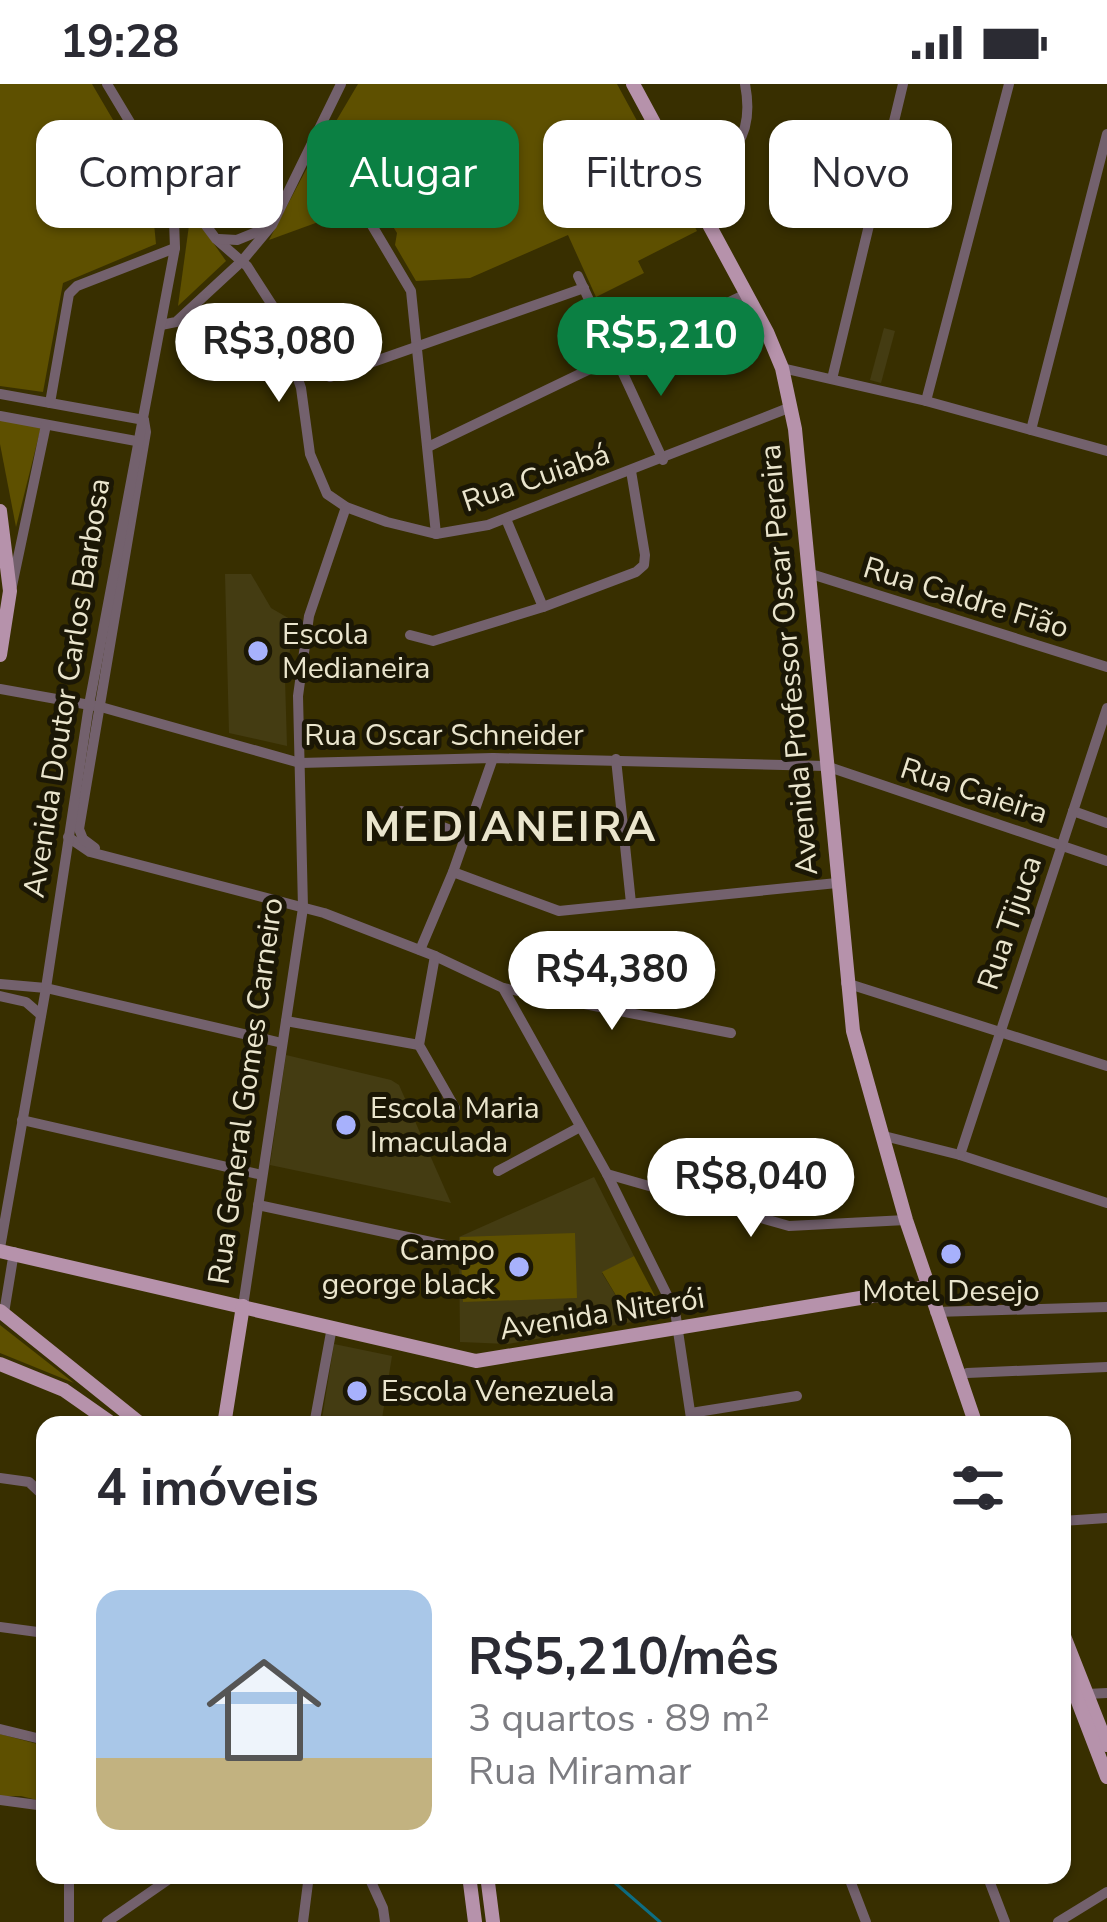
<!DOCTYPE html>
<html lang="pt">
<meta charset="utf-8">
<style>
:root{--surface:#fff;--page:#f7f7f7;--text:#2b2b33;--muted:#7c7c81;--accent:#0b8043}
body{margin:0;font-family:"Nunito Sans",sans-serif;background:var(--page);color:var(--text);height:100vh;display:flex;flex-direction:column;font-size:45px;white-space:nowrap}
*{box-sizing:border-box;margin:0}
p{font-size:39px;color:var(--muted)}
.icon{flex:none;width:66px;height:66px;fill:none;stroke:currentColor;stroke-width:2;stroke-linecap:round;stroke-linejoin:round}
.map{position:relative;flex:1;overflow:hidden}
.drawer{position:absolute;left:36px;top:1332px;width:1035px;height:468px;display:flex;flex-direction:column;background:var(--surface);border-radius:24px;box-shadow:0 3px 9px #0004}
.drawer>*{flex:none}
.guide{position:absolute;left:36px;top:36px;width:1035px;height:108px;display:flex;gap:24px}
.price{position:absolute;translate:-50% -102px;padding:0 27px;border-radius:42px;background:#fff;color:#222;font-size:39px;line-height:78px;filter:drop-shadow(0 3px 6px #0008)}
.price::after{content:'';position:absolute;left:50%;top:72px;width:36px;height:27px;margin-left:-18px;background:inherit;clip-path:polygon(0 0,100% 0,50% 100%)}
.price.on{background:var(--accent);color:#fff}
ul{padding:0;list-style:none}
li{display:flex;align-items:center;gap:36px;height:300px;padding:0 60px}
li span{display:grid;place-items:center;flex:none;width:336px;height:240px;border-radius:24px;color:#555}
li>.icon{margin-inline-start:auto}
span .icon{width:144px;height:144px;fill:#fffc;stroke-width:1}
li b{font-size:51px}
h2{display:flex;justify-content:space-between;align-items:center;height:144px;padding:0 60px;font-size:51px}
.pill{padding:0 42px;border-radius:24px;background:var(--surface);box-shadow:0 3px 9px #0004;font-size:42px;line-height:108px}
.pill.on{background:var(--accent);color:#fff}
.status{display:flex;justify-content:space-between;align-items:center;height:84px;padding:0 60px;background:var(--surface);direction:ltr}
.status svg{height:33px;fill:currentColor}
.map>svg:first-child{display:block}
</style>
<div class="status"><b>19:28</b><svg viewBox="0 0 49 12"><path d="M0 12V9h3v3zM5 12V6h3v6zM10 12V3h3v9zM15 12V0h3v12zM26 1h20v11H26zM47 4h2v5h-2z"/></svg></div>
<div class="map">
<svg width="1107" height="1838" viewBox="0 0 1107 1838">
<rect width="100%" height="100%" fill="#382f00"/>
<g fill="#443c12">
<path d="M884,244L895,247L881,299L870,296Z"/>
<path d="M225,490H251L271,524L295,538L285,595L287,662L229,649Z"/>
<path d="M286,971L391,996L399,1001L451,1119L270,1081Z"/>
<path d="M594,1093L634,1172L602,1189L632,1238L508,1260L460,1258L459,1153Z"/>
<path d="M334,1260L392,1272L381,1341H321Z"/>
</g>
<g fill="#5e5000">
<path d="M0,0H92L150,99L156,160L63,199L43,308L0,302Z"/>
<path d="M358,0H617L697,147L638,177L644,189L596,213L568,151L470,194L416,197L395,161L397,149L332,44Z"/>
<path d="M318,63L354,125L269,156Z"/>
<path d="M195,133L226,177L178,222L190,134Z"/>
<path d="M0,336L41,343L16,443L0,360Z"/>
<path d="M575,1149L577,1214L463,1218L460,1153Z"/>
<path d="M634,1172L665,1231L632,1238L602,1188Z"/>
<path d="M0,1241L74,1299L0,1269Z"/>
<path d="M0,1650L45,1662V1718L21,1712H0Z"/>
</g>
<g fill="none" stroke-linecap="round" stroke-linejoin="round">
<path stroke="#0d6e83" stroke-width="3" d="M606,1791L660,1838"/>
<g stroke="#73616d" stroke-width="10">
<path d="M317,49L411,207L436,450"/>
<path d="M688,102C730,73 756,57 745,0"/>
<path d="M173,110L187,116L216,155L247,182L274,224L301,304L310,370L327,410L346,423L387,438L436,450L488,441L791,323"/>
<path d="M219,155L237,156L264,145"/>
<path d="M578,192L663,376"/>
<path d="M161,241L176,238L242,177L272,141L341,0"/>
<path d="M782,284L926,317L1107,367"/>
<path d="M330,293L584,204"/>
<path d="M832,295L903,0"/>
<path d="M0,310L144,336"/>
<path d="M926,317L1009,0"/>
<path d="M50,319L69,210L77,202L175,164"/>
<path d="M0,332L136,357"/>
<path d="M1031,346L1107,50"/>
<path d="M428,363L746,210"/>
<path d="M506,435L543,523"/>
<path d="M811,490L1107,583"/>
<path d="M12,502L46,341"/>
<path d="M410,551L433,557L543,523L636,488L644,481L645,471L631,387"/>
<path d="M0,605L101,623L300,679L493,674L826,682L1107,777"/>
<path d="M616,675L631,819"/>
<path d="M401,727L466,752"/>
<path d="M1073,727L1107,739"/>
<path d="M68,753L90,768L324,829L435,872L503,904L607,1090L675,1227L692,1341"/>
<path d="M95,764L83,755L79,745L146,348L144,336"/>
<path d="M453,788L559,827L837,799"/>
<path d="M420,866L453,788L493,674"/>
<path d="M435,872L419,961L455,1024"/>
<path d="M846,899L1107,982"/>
<path d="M0,900L46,904L282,959"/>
<path d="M503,904L731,949"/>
<path d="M0,912L26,918L41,931"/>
<path d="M286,937L419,961"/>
<path d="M22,1036L262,1091"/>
<path d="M884,1052L960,1071L1107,1119"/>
<path d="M960,1071L1107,624"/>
<path d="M498,1087L580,1043"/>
<path d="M607,1090L789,1142L906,1136"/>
<path d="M258,1121L445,1161"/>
<path d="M0,1164L46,904L89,621L175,164L173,110L107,0"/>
<path d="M243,1222L303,824L298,612L309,532L346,423"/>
<path d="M935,1228L1107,1223"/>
<path d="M4,1229L14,1168"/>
<path d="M967,1289L1107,1283"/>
<path d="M691,1329L797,1312"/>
<path d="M314,1341L332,1243"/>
<path d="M0,1394L29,1398L45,1413"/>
<path d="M1062,1437L1107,1434"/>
<path d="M0,1543L45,1549"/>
<path d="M1087,1610L1107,1609"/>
<path d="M0,1645L45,1656"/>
<path d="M0,1716L45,1722"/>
<path d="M368,1791L383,1824L385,1838"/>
<path d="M848,1791L866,1838"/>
<path d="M987,1791L1005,1838"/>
<path d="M663,1793L671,1791"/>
<path d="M69,1838V1791"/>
<path d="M107,1838L175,1791"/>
<path d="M303,1838L309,1791"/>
<path d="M1058,1838L1107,1808"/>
</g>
<g stroke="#b692ab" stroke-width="14">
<path d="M633,0L767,248L782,284L795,345L853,947L906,1136L976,1341"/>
<path d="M0,427L10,507L0,571"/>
<path d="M0,1167L476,1277L933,1202"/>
<path d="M0,1227L142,1341"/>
<path d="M0,1280L64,1306L114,1341"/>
<path d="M224,1341L243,1222"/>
<path d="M1062,1547L1107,1661"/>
<path d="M1062,1576L1107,1693"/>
<path d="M469,1791L475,1838"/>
<path d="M487,1791L493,1838"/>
</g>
</g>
<g fill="#a7b1fc" stroke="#1b1705" stroke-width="4.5">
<circle cx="258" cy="567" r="12"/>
<circle cx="346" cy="1041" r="12"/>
<circle cx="951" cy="1170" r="12"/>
<circle cx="519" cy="1183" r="12"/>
<circle cx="357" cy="1307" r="12"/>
</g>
<g text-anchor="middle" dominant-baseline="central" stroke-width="10" stroke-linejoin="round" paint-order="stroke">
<g font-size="30" fill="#eae5cd" stroke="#1b1705">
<text transform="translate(536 394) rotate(-19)">Rua Cuiabá</text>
<text transform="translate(966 514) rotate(17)">Rua Caldre Fião</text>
<text transform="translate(789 576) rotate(-95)">Avenida Professor Oscar Pereira</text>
<text transform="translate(67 604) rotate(-81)">Avenida Doutor Carlos Barbosa</text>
<text x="444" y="651">Rua Oscar Schneider</text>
<text transform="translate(974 707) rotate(18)">Rua Caieira</text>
<text transform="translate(1010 839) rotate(-71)">Rua Tijuca</text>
<text transform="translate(246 1007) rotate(-82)">Rua General Gomes Carneiro</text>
<text transform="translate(602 1230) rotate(-9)">Avenida Niterói</text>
</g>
<g font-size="30" fill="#eae5cd" stroke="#1b1705" text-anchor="start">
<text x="282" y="550">Escola<tspan x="282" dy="34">Medianeira</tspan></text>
<text x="370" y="1024">Escola Maria<tspan x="370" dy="34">Imaculada</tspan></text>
<text x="495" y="1166" text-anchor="end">Campo<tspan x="495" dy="34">george black</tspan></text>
<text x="951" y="1207" text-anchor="middle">Motel Desejo</text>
<text x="381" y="1307">Escola Venezuela</text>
</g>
<g font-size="42" font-weight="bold" letter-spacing="3" fill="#eae5cd" stroke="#1b1705">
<text x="511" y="743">MEDIANEIRA</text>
</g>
</g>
</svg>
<b class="price on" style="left:661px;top:315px">R$5,210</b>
<b class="price" style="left:279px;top:321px">R$3,080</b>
<b class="price" style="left:612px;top:949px">R$4,380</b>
<b class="price" style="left:751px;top:1156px">R$8,040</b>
<div class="guide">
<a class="pill">Comprar</a>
<a class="pill on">Alugar</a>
<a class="pill">Filtros</a>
<a class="pill">Novo</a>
</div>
<section class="drawer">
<h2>4 imóveis<svg class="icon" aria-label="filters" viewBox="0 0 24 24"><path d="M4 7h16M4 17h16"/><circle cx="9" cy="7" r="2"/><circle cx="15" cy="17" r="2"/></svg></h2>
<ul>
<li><span style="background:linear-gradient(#a9c7e8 70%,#c2b280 0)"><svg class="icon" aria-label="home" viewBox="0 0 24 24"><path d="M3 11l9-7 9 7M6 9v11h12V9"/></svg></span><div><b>R$5,210/mês</b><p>3 quartos · 89 m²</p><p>Rua Miramar</p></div></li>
</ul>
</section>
</div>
